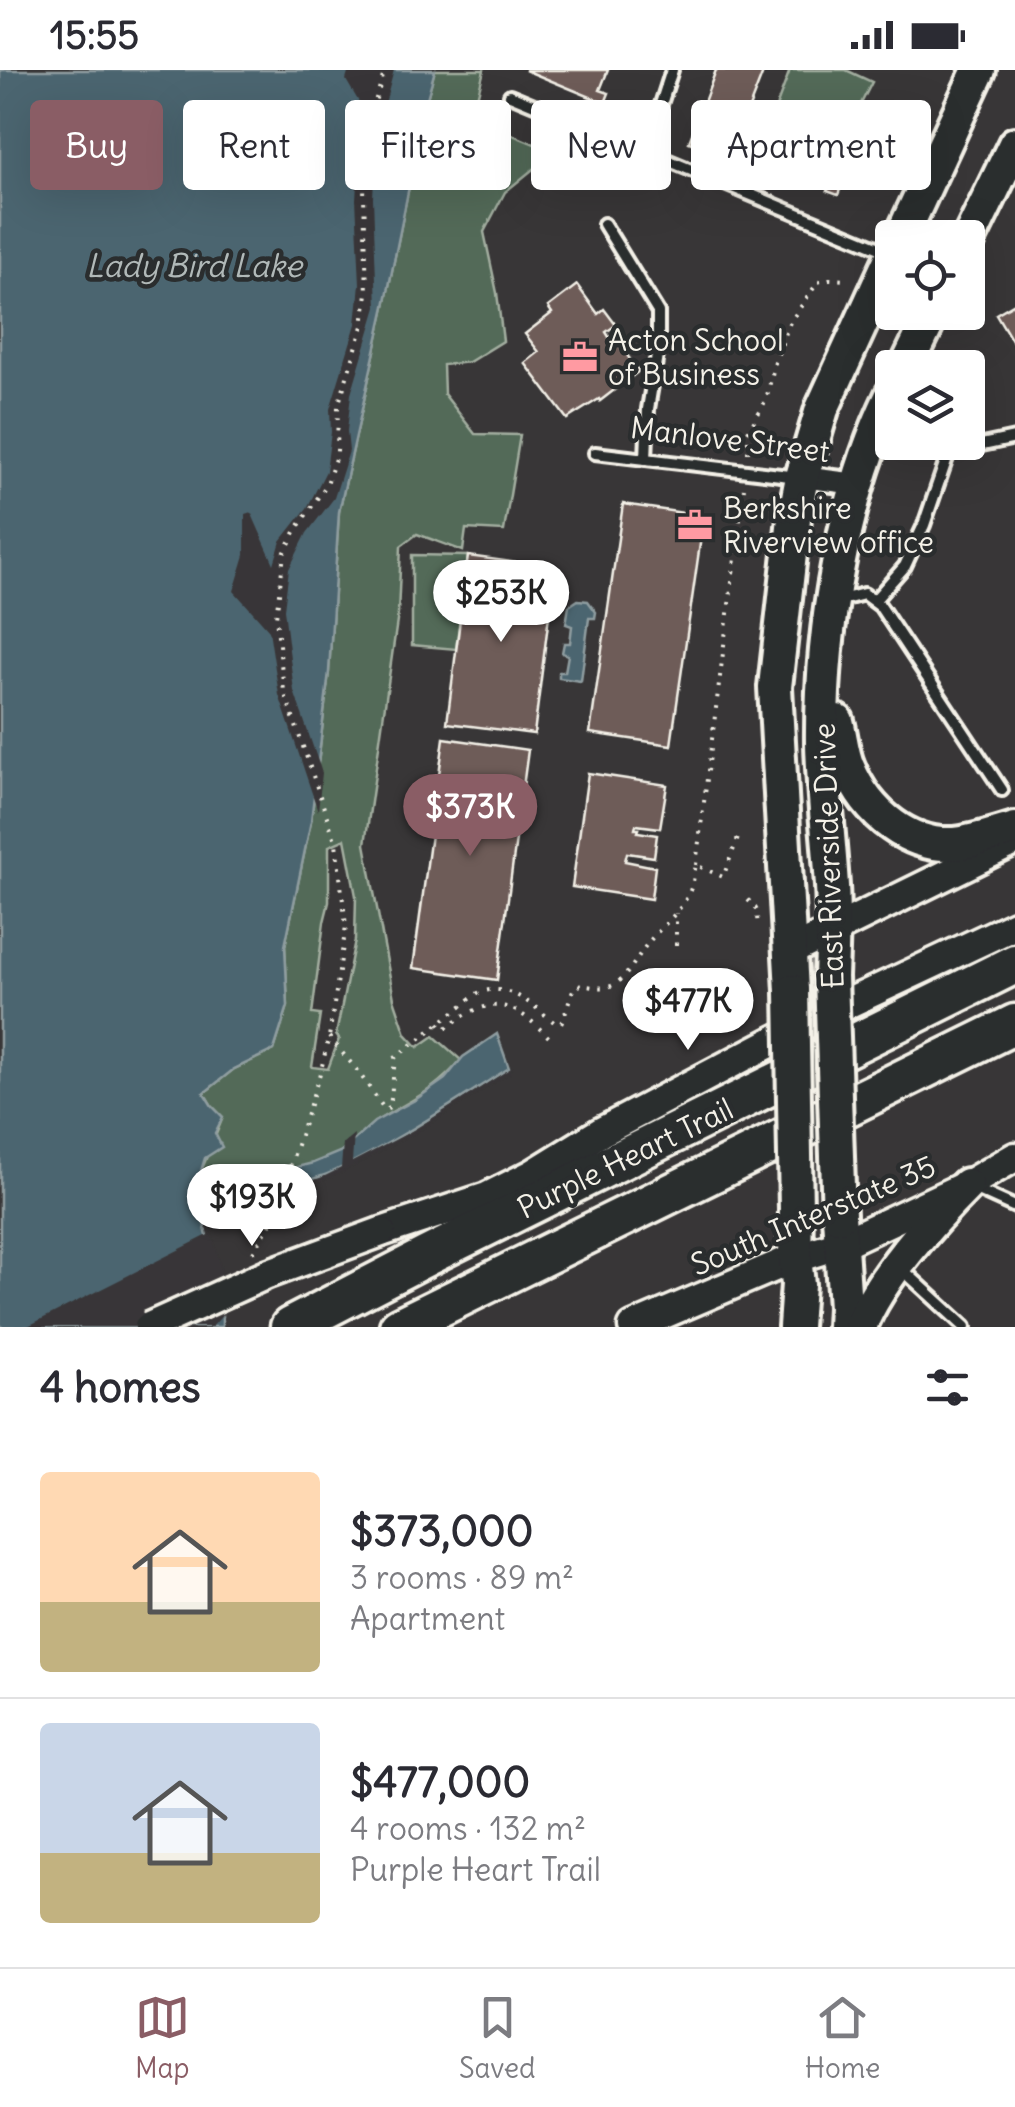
<!DOCTYPE html>
<meta charset="utf-8">
<style>
:root{--surface:#fff;--page:#f7f7f7;--text:#2b2b33;--muted:#7c7c81;--line:#e1e1e2;--accent:#8a5d65}
body{margin:0;font-family:Delius,sans-serif;background:var(--page);color:var(--text);height:100vh;display:flex;flex-direction:column;font-size:38px;white-space:nowrap}
*{box-sizing:border-box;margin:0}
p{font-size:32px;color:var(--muted)}
.icon{flex:none;width:55px;height:55px;fill:none;stroke:currentColor;stroke-width:2;stroke-linecap:round;stroke-linejoin:round}
.map{position:relative;height:1257px;overflow:hidden}
.panel{display:flex;flex-direction:column;background:var(--surface);flex:1}
.panel>*{flex:none}
.hud{position:absolute;left:30px;top:30px;width:955px;height:90px;display:flex;gap:20px}
.tools{position:absolute;left:875px;top:150px;display:grid;gap:20px}
.tools a{display:grid;place-items:center;width:110px;height:110px;border-radius:10px;background:var(--surface);box-shadow:0 10px 40px #0002;font-size:50px}
.price{position:absolute;translate:-50% -85px;padding:0 22px;border-radius:35px;background:#fff;color:#222;font-size:32px;line-height:65px;filter:drop-shadow(0 2px 5px #0008)}
.price::after{content:'';position:absolute;left:50%;top:60px;width:30px;height:22px;margin-left:-15px;background:inherit;clip-path:polygon(0 0,100% 0,50% 100%)}
.price.current{background:var(--accent);color:#fff}
ul{padding:0;list-style:none}
li{display:flex;align-items:center;gap:30px;height:250px;padding:0 40px}
li+li{border-top:2px solid var(--line)}
li span{display:grid;place-items:center;flex:none;width:280px;height:200px;border-radius:10px;color:#555}
li>.icon{margin-inline-start:auto}
span .icon{width:120px;height:120px;fill:#fffc;stroke-width:1}
li b{font-size:42px}
h2{display:flex;justify-content:space-between;align-items:center;height:120px;padding:0 40px;font-size:42px}
.tag{padding:0 35px;border-radius:10px;background:var(--surface);box-shadow:0 10px 40px #0002;font-size:35px;line-height:90px}
.tag.current{background:var(--accent);color:#fff}
.status{display:flex;justify-content:space-between;align-items:center;height:70px;padding:0 50px;background:var(--surface);direction:ltr}
.status svg{height:28px;fill:currentColor}
.tabs{display:flex;justify-content:space-around;align-items:center;height:140px;border-top:2px solid var(--line);background:var(--surface);font-size:28px;color:var(--muted)}
.tabs a{display:grid;justify-items:center;gap:5px}
.tabs .current{color:var(--accent)}
.map>svg:first-child{display:block}
</style>
<div class="status"><b>15:55</b><svg viewBox="0 0 49 12"><path d="M0 12V9h3v3zM5 12V6h3v6zM10 12V3h3v9zM15 12V0h3v12zM26 1h20v11H26zM47 4h2v5h-2z"/></svg></div>
<div class="map">
<svg width="1015" height="1257" viewBox="0 0 1015 1257">
<rect width="100%" height="100%" fill="#383637"/>
<filter id="ink" filterUnits="userSpaceOnUse"><feTurbulence type="fractalNoise" baseFrequency=".01" numOctaves="2"/><feDisplacementMap in="SourceGraphic" scale="20" xChannelSelector="R" yChannelSelector="G"/><feConvolveMatrix kernelMatrix="1 2 1 2 8 2 1 2 1" color-interpolation-filters="sRGB"/></filter>
<g filter="url(#ink)">
<g fill="#526a58" stroke="#a3aea0" stroke-width="2.5" fill-rule="evenodd">
<path d="M435,0H484L472,48L554,82L505,122L484,162L497,223L503,271L469,292L443,295L444,324L475,364L520,365L504,461L466,459L463,481L417,464L401,476L398,544L365,774L394,929L406,964L418,977L434,966L461,990C434,1022 412,1029 378,1050C365,1058 356,1072 342,1081C311,1101 250,1107 212,1113L201,1101L223,1047L212,1036L204,1023L234,999L274,980L288,936L285,876L311,751L329,602L339,442L385,236L426,32ZM345,769L356,826L355,870L336,965L339,969L328,999L312,997L320,945L312,944L324,852L329,832V776Z"/>
<path d="M790,0H846L872,12L845,65L776,37Z"/>
<path d="M412,485L468,486L456,579L412,575Z"/>
</g>
<g fill="#4c6570" stroke="#8f9da0" stroke-width="2.5">
<path d="M0,0H435L426,32L385,236L339,442L329,602L311,751L285,876L288,936L274,980L234,999L204,1023L212,1036L223,1047L215,1063L222,1077L205,1088L201,1101L213,1113L277,1102L313,1093L342,1081L374,1052L415,1030L445,1009L463,987L497,964L509,998C452,1034 396,1072 335,1101C308,1113 281,1116 253,1125C235,1130 219,1136 200,1139L222,1223V1257H0Z"/>
<path d="M578,530L588,531L596,542L595,548H589L581,611L559,608V602H565L568,585L562,583L564,573H570L572,556L566,554L569,536Z"/>
</g>
<g fill="#383637">
<path d="M349,0H394L382,45L375,86L373,128L377,237L351,324L347,361L349,381L334,428L307,463L289,499L284,539L294,621L322,703L318,741L279,625L269,560L234,521L245,485V444L251,442L274,494L281,471L307,438L326,401L331,362L330,339L356,254L360,214L356,129L359,86L366,44L346,10Z"/>
<path d="M513,997L511,1002L420,1060L337,1105L295,1121L341,1098L343,1073L354,1064L352,1092L416,1059Z"/>
<path d="M212,1163L227,1222V1240L212,1257H185L200,1248L175,1257H26Z"/>
</g>
<g fill="#6e5b59" stroke="#f4f1e8" stroke-width="2.5">
<path d="M525,0H608L600,20L609,23L605,33Z"/>
<path d="M716,0H764L740,61L749,64L759,40L856,77L838,125L827,121L829,117L780,98L779,100L755,90L753,97L689,72Z"/>
<path d="M577,215L598,244L604,239L616,255L606,262L611,270L614,268L639,301L600,331L599,329L567,349L525,293L539,282L525,264L552,243L548,237Z"/>
<path d="M1015,233V276L996,244Z"/>
<path d="M623,434L704,446L671,675L590,663Z"/>
<path d="M468,486L555,498L534,664L447,653Z"/>
<path d="M444,668L528,680L497,910L413,898Z"/>
<path d="M588,703L667,715L660,758L636,755L635,759H639L638,762L657,765L654,787L627,783L625,791L655,797L651,829L572,817Z"/>
</g>
<g fill="none" stroke-linecap="round" stroke-linejoin="round">
<defs>
<g id="lane">
<path d="M510,25L887,181"/>
<path d="M646,81L672,0"/>
<path d="M604,154L658,242V279L648,339L646,389"/>
<path d="M595,383L798,407"/>
<path d="M837,531L864,524L880,536L1002,720"/>
<path d="M874,531L905,496L924,455L949,382L1015,368"/>
<path d="M973,1118L1015,1137"/>
<path d="M902,1199L965,1257"/>
</g>
<path id="street" d="M802,407L857,414"/>
<g id="secondary">
<path d="M791,881L1015,771"/>
<path d="M381,1162L487,1127L533,1104L601,1062L821,946L1015,855"/>
<path d="M633,1257L795,1188L841,1174L967,1115L1015,1087"/>
</g>
<g id="primary">
<path d="M901,168L979,0"/>
<path d="M968,171L1015,74"/>
<path d="M906,298L933,242"/>
<path d="M837,651C841,666 842,683 848,697C866,742 910,781 962,773C980,770 998,764 1015,759"/>
<path d="M831,907C832,877 834,847 832,816C829,768 823,720 822,672C821,560 843,426 892,325"/>
<path d="M792,921L775,617L794,448L802,407L822,339L892,186"/>
<path d="M839,1146L845,1237L844,1257"/>
<path d="M795,1257L798,1214L795,1188L796,1140"/>
<path d="M860,1257C878,1210 931,1151 967,1115"/>
</g>
<g id="highway">
<path d="M290,1257L427,1186L1015,894"/>
<path d="M399,1257L1015,954"/>
</g>
</defs>
<use href="#lane" stroke="#f4f1e8" stroke-width="18"/>
<use href="#street" stroke="#f4f1e8" stroke-width="28"/>
<use href="#secondary" stroke="#f4f1e8" stroke-width="35"/>
<use href="#primary" stroke="#f4f1e8" stroke-width="40"/>
<use href="#highway" stroke="#f4f1e8" stroke-width="45"/>
<g stroke="#f4f1e8" stroke-width="4" stroke-dasharray="2.5 8" stroke-linecap="butt">
<path d="M748,383V362L766,330L775,292L790,252L818,212L829,209L848,210"/>
<path d="M696,795L744,418"/>
<path d="M748,830L756,838L758,856"/>
<path d="M676,875V843"/>
<path d="M439,953L444,959C453,954 461,946 471,942C508,924 528,948 553,971"/>
<path d="M329,967L357,1000L385,1040L390,1038L395,988L478,923C508,911 532,935 554,952L561,953C566,945 571,920 575,917C582,912 599,922 613,915C629,907 637,886 648,873C662,855 683,841 691,818C694,811 694,802 696,795L723,807L738,768"/>
<path d="M253,1182L269,1157L280,1128L321,1000L329,967L346,856L336,773L284,621L276,547L284,484L296,460L327,414L337,382L338,336L363,256L367,223L364,126L365,97L373,38L385,0"/>
</g>
<use href="#lane" stroke="#2a2d2e" stroke-width="10"/>
<use href="#street" stroke="#2a2d2e" stroke-width="20"/>
<use href="#secondary" stroke="#2a2d2e" stroke-width="28"/>
<use href="#primary" stroke="#2a2d2e" stroke-width="32"/>
<use href="#highway" stroke="#2a2d2e" stroke-width="38"/>
<defs>
<path id="secondary-bridge" d="M149,1257L267,1204L381,1162"/>
<g id="primary-bridge">
<path d="M831,907L839,1146"/>
<path d="M792,921L796,1140"/>
</g>
</defs>
<use href="#secondary-bridge" stroke="#f4f1e8" stroke-width="35" stroke-linecap="butt"/>
<use href="#primary-bridge" stroke="#f4f1e8" stroke-width="40" stroke-linecap="butt"/>
<use href="#secondary-bridge" stroke="#2a2d2e" stroke-width="28"/>
<use href="#primary-bridge" stroke="#2a2d2e" stroke-width="32"/>
</g>
</g>
<defs>
<symbol id="office-bare" viewBox="-9 -9 18 18"><path d="M-6-3h4V-5.5h4V-3h4V5H-6ZM-1-4.5V-3h2v-1.5ZM-6 0V1H6V0Z" fill="#ff9aa2" stroke="#2a2d2e" stroke-width="2.5" paint-order="stroke"/></symbol>
</defs>
<g fill-rule="evenodd">
<use href="#office-bare" x="555" y="262" width="50" height="50"/>
<use href="#office-bare" x="670" y="430" width="50" height="50"/>
</g>
<g text-anchor="middle" dominant-baseline="central" stroke-width="9" stroke-linejoin="round" paint-order="stroke">
<g font-size="30" fill="#f4f1e8" stroke="#2a2d2e" text-anchor="start">
<text x="608" y="270">Acton School<tspan x="608" dy="34">of Business</tspan></text>
<text x="723" y="438">Berkshire<tspan x="723" dy="34">Riverview office</tspan></text>
</g>
<g font-size="30" fill="#f4f1e8" stroke="#2a2d2e">
<text transform="translate(730 369) rotate(7)">Manlove Street</text>
<text transform="translate(828 786) rotate(-92)">East Riverside Drive</text>
<text transform="translate(625 1088) rotate(-26)">Purple Heart Trail</text>
<text transform="translate(813 1145) rotate(-23)">South Interstate 35</text>
</g>
<g font-size="32" font-style="italic" fill="#b1b9b8" stroke="#2a2d2e">
<text x="194" y="195">Lady Bird Lake</text>
</g>
</g>
</svg>
<div class="tools">
<a><svg class="icon" aria-label="locate" viewBox="0 0 24 24"><circle cx="12" cy="12" r="6"/><path d="M12 2v4M12 18v4M2 12h4M18 12h4"/></svg></a>
<a><svg class="icon" aria-label="layers" viewBox="0 0 24 24"><path d="M12 4l9 5-9 5-9-5zM3 14l9 5 9-5"/></svg></a>
</div>
<b class="price" style="left:501px;top:575px">$253K</b>
<b class="price current" style="left:470px;top:789px">$373K</b>
<b class="price" style="left:688px;top:983px">$477K</b>
<b class="price" style="left:252px;top:1179px">$193K</b>
<div class="hud">
<a class="tag current">Buy</a>
<a class="tag">Rent</a>
<a class="tag">Filters</a>
<a class="tag">New</a>
<a class="tag">Apartment</a>
</div>
</div>
<section class="panel">
<h2>4 homes<svg class="icon" aria-label="filters" viewBox="0 0 24 24"><path d="M4 7h16M4 17h16"/><circle cx="9" cy="7" r="2"/><circle cx="15" cy="17" r="2"/></svg></h2>
<ul>
<li><span style="background:linear-gradient(#ffd9b3 65%,#c2b280 0)"><svg class="icon" aria-label="home" viewBox="0 0 24 24"><path d="M3 11l9-7 9 7M6 9v11h12V9"/></svg></span><div><b>$373,000</b><p>3 rooms · 89 m²</p><p>Apartment</p></div></li>
<li><span style="background:linear-gradient(#c9d6e8 65%,#c2b280 0)"><svg class="icon" aria-label="home" viewBox="0 0 24 24"><path d="M3 11l9-7 9 7M6 9v11h12V9"/></svg></span><div><b>$477,000</b><p>4 rooms · 132 m²</p><p>Purple Heart Trail</p></div></li>
</ul>
</section>
<nav class="tabs">
<a class="current"><svg class="icon" aria-label="map" viewBox="0 0 24 24"><path d="M3 6l6-2 6 2 6-2v14l-6 2-6-2-6 2zM9 4v14M15 6v14"/></svg>Map</a>
<a><svg class="icon" aria-label="saved" viewBox="0 0 24 24"><path d="M7 4h10v16l-5-4-5 4z"/></svg>Saved</a>
<a><svg class="icon" aria-label="home" viewBox="0 0 24 24"><path d="M3 11l9-7 9 7M6 9v11h12V9"/></svg>Home</a>
</nav>
